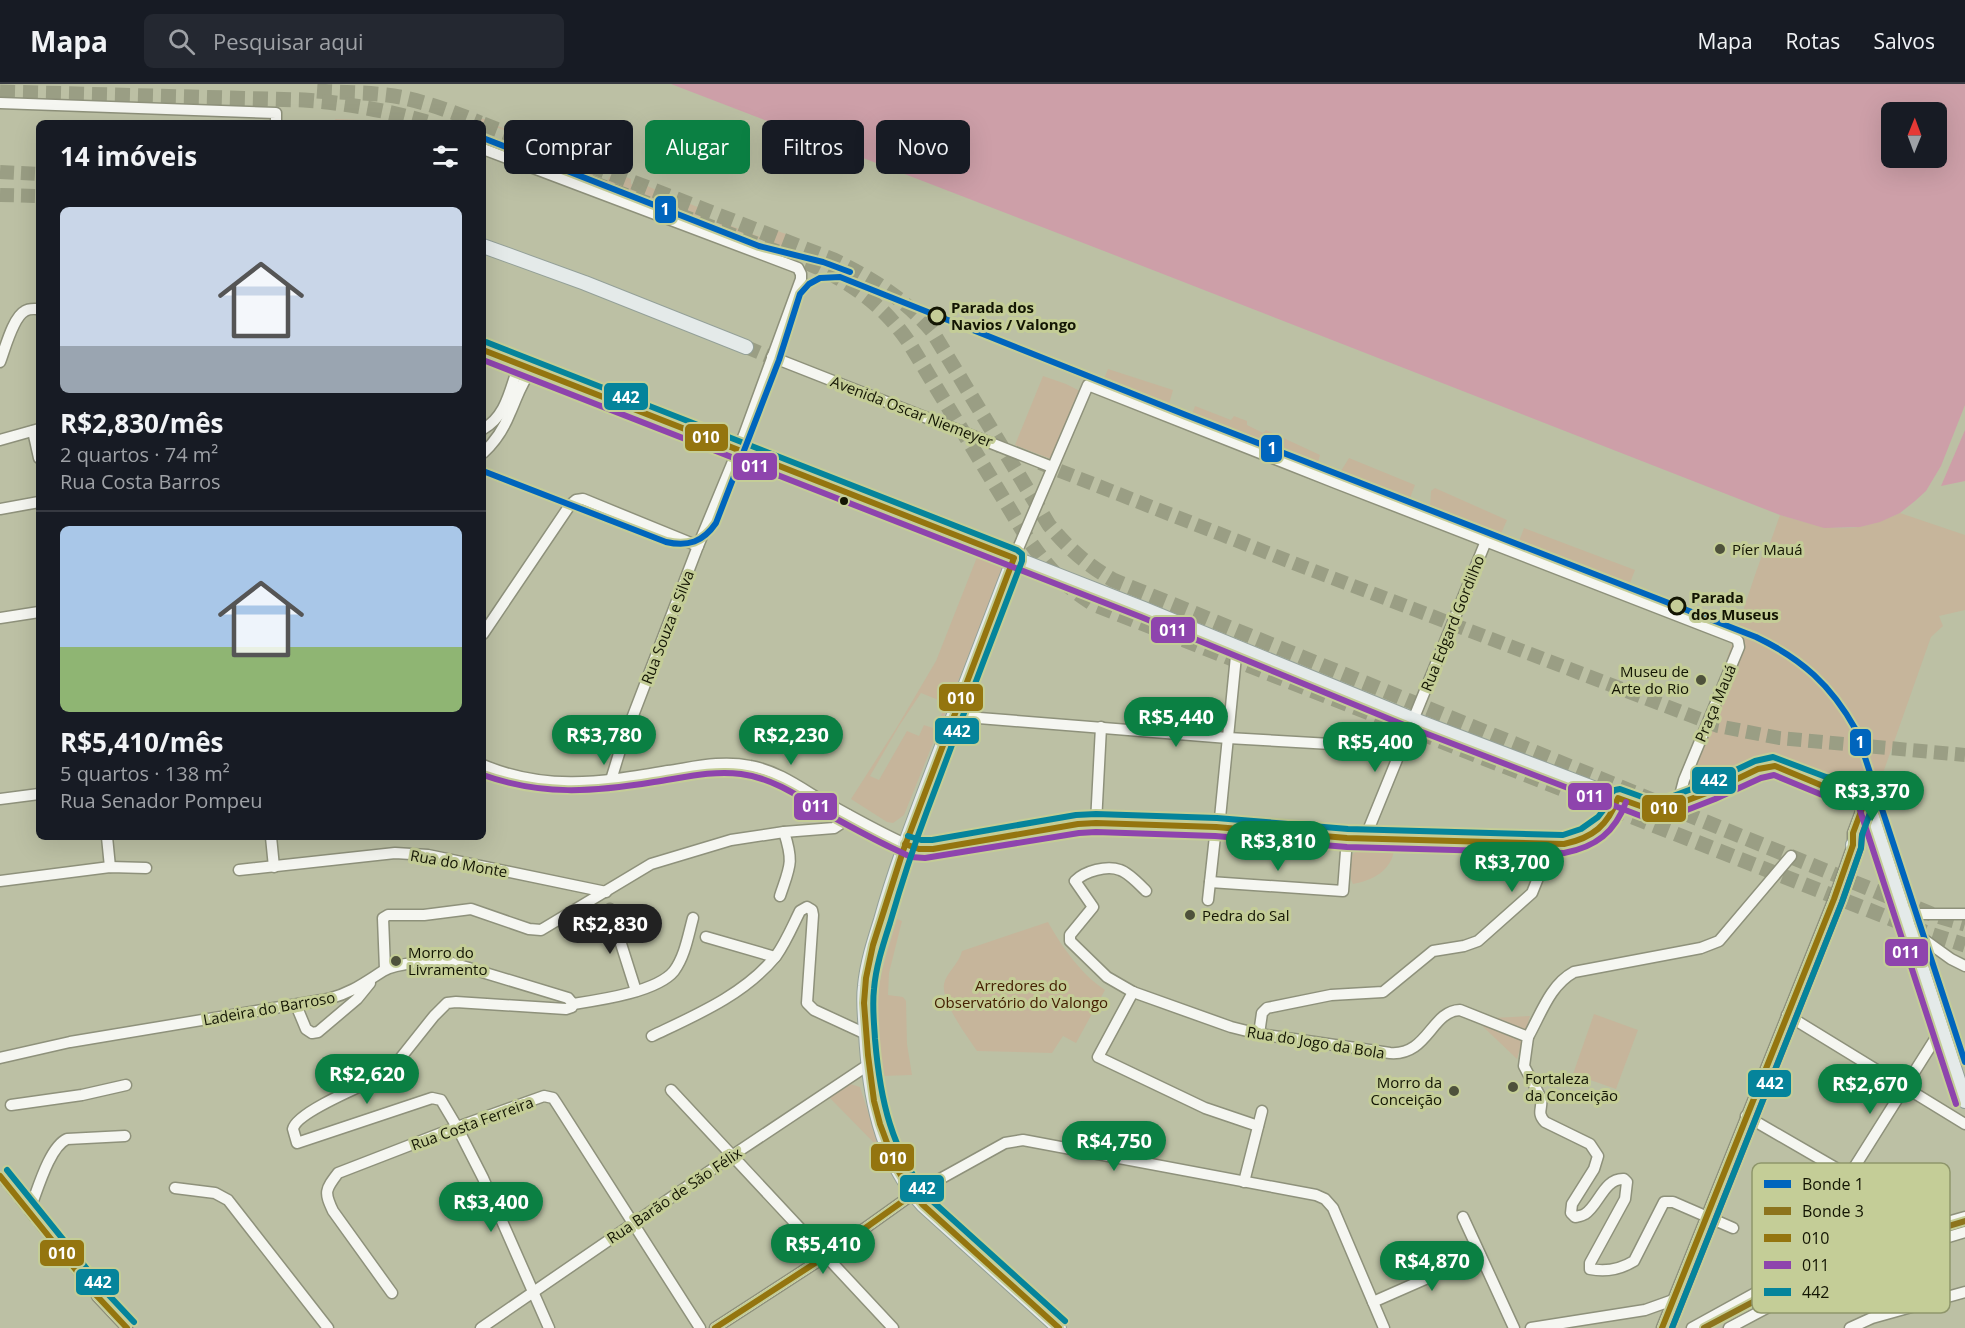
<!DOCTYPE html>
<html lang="pt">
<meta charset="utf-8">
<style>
:root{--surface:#171b24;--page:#242831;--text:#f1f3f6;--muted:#9ea1a6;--line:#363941;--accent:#0b8043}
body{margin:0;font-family:"Open Sans",sans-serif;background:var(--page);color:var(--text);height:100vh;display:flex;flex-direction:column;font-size:22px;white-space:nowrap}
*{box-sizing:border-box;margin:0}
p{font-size:20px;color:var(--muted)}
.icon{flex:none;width:33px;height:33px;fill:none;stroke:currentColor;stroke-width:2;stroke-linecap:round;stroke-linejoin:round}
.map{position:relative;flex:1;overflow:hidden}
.details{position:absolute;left:36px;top:36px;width:450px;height:720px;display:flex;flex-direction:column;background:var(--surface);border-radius:9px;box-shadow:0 6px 24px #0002}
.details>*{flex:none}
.guide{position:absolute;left:504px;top:36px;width:570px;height:54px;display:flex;gap:12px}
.needle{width:39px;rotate:1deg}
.fabs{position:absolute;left:1881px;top:18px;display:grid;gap:12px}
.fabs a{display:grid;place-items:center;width:66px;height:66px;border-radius:9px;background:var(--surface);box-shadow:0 6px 24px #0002;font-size:30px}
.price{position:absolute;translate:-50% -51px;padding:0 14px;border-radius:21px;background:var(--accent);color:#fff;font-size:20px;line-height:39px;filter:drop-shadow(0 2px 3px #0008)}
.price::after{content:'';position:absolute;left:50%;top:36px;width:18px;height:14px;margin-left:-9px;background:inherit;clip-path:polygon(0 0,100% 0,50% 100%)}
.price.current{background:#222;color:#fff}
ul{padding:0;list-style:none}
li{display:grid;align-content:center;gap:12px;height:318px;padding:0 24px}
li+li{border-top:2px solid var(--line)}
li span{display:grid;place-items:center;height:186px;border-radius:9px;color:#555}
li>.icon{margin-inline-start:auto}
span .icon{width:108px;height:108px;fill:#fffc;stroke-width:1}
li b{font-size:26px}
h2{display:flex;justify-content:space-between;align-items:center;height:72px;padding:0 24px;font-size:26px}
.tag{padding:0 21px;border-radius:9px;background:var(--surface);box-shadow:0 6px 24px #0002;font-size:21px;line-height:54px}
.tag.current{background:var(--accent);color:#fff}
header{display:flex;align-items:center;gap:36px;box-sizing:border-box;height:84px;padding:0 30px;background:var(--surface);border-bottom:2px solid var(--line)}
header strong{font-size:28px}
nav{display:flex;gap:33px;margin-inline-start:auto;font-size:21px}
.search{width:420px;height:54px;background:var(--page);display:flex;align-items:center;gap:15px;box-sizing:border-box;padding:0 21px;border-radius:9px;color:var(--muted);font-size:22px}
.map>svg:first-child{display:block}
</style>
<header>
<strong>Mapa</strong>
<div class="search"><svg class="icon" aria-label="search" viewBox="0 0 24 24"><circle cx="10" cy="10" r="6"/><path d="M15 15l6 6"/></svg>Pesquisar aqui</div>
<nav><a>Mapa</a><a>Rotas</a><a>Salvos</a></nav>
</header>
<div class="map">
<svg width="1965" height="1244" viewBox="0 0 1965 1244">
<rect width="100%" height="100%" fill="#bcc0a4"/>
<g fill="#c6b59b" fill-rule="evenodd">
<path d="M475,33L498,38V42L535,57L538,52L550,57V64L475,35Z"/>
<path d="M335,35L382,37L395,39H337Z"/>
<path d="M576,72L604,83L598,94L576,86Z"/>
<path d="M613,88L631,95V100L646,106L647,102L707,127L705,136L606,98Z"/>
<path d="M725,131L730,133L729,141L765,155L772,145L797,154L798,160L795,163H784L720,142L719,137Z"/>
<path d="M1108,285L1173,306L1167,327L1102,300Z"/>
<path d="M1043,292L1066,300L1082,308L1051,375L1015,361Z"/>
<path d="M1195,322L1231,336L1234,332L1247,337V341L1263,349L1266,346L1320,371L1316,385L1190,336Z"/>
<path d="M1349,374L1415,401L1410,414L1341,387Z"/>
<path d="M1435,404L1507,436L1501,450L1430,422L1431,407Z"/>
<path d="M1900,429L1965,451V526L1939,532L1943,542L1931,553L1877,706L1866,714L1782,683L1679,718L1756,488L1764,466L1768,465L1780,431C1831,446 1850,452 1900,429Z"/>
<path d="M1524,444L1635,486L1630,499L1519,457Z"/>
<path d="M979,468C990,472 1001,476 1002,488L904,731L893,739L887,738L851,715L897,643L936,577ZM947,601L952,603L936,645L924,641L919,652L907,647L879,696L870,692L899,642L921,609L941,617Z"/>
<path d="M1363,764H1392L1394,765C1392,787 1371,797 1353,800C1349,793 1348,775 1354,769C1356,767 1361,765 1363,764Z"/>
<path d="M897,835L902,837L889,889L888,911L903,913L906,917L907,960L912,991L881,992C879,966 875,939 878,913C880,887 890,861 897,835Z"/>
<path d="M1048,838C1062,863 1081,890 1105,906L1076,959L1063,952L1052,969L977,967C967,952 941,918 944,900C946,889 959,880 962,867Z"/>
<path d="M1594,930L1638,946L1616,1005L1573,990Z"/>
<path d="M1530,932L1517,975L1475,935Z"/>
<path d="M847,999L860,1003L880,1065L829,1013Z"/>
</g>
<g fill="#cd9fa8" fill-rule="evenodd">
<path d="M671,0H1965V321L1941,382L1926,407L1915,417L1900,429L1880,438L1860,443L1824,444L1780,431L1104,167ZM1892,28H1936V74H1892Z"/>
<path d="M1965,346V397L1941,402Z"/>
</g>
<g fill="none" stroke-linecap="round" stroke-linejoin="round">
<path stroke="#9a9e84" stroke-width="10" stroke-dasharray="10 5" stroke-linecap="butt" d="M0,1092L97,1212"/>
<g stroke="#9a9e84" stroke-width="14" stroke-dasharray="14 7" stroke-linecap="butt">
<path d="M0,88L39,90"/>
<path d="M0,111L39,112"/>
<path d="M746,263L782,278"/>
<path d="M1040,379L1296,480L1718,642L1779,654L1965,671"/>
</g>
<g stroke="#9a9e84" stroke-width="15" stroke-dasharray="15 8" stroke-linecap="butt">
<path d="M317,7C346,9 377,8 405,14C431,20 456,29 480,39"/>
<path d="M0,8L304,16C347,19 389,27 430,39"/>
<path d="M483,40L834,176C871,194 905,215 932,247L1049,441C1069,465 1086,480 1113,496L1934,831L1965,840"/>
<path d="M483,58L810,180C850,197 883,221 908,257L1026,452C1047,483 1062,500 1093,520L1927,849L1965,861"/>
</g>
<defs>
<g id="minor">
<path d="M0,19L276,29V39"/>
<path d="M483,65L798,184L801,190V195L744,351L698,462L621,663L611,696"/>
<path d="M772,273L1052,383"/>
<path d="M0,278C5,265 13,233 25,227C29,224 34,225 39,225"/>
<path d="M483,345C507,332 510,304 519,281"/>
<path d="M33,347L39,374"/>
<path d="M0,356L39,345"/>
<path d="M483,369C495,358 504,344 510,329C517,314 521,298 532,286"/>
<path d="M0,425L39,418"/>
<path d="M1014,474L1088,301L1336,399L1735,554L1738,557L1739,563L1684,696L1678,719"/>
<path d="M0,534L39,528"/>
<path d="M483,550L570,421L576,416L583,415L698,462"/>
<path d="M954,632L1228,654L1400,664"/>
<path d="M483,681C547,708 602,698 668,687C695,683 722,676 750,682C774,686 795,700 816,713C845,729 874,746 905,760"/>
<path d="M0,715L39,710"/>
<path d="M1096,739L1101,643"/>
<path d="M1219,744L1237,562"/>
<path d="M107,753L110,783"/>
<path d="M271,753L274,783"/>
<path d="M1365,754L1486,457"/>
<path d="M239,786L395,769L428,771L606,808"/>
<path d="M0,797L110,783L146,784"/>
<path d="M1210,798L1343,807L1347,754"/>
<path d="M1146,807C1139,800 1129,789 1120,786C1107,781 1085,787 1075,797L1093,823L1070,851V857L1107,893L1133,908L1231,943L1259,950L1390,969C1428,972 1431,927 1460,926L1528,953L1524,982L1541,1014C1543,1025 1536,1028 1545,1038L1590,1060L1598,1072L1594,1085L1572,1120L1571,1129L1575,1133C1576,1133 1584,1131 1585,1130C1599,1121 1604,1094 1624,1095L1627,1098L1625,1115L1590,1179V1185C1605,1188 1621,1185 1634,1177L1664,1118H1673L1733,1144"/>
<path d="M780,812C790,782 794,779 784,748"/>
<path d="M1208,816L1216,743"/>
<path d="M610,825L636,907"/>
<path d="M1903,828L1917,830H1965"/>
<path d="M1908,844L1951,875L1965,882"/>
<path d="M706,853L775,873"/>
<path d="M385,885L383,834L388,831H424L471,825L529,845L541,846L651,780L731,756L784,748L834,744L840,740L848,731"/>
<path d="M1133,908L1098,973L1205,1024L1258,1042"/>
<path d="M573,920C599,916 657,908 674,887C685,872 688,852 693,834"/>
<path d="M296,921L306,945L312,949L318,948L357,915L370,899"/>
<path d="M1787,931L1965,1040"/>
<path d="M1259,950L1262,929L1267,924L1331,911L1383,908L1433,867L1464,862L1478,857L1532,809L1540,789L1542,760"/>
<path d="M652,952C696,931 744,911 776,872C786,858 793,841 800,827L807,823L812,826L813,831L807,919L814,926L866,950"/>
<path d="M1528,953C1541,930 1550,901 1574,888L1701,864L1719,857L1791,772"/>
<path d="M0,974L70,958L328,915C351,909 364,899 383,887C396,879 434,876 449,878L568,914L573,920L572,923L566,925L456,918L447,919L434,932L391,986L383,992C366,1000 296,1028 293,1045L297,1059L432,1014L441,1016L457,1043L483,1094L549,1244"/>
<path d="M671,1006L893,1244"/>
<path d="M11,1021L82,1011L126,1001"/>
<path d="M1746,1032L1936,1142"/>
<path d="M1244,1098L1262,1027"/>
<path d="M175,1104L215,1109L228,1116L328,1244"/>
<path d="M30,1125C37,1108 49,1063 67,1055L125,1052"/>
<path d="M1463,1133L1514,1244"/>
<path d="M1823,1133L1942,944"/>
<path d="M392,1209L333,1127C324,1108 325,1106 338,1089L457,1043L544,1012L553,1014L557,1020L700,1244"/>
<path d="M97,1212L127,1244"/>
<path d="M1373,1218L1480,1171"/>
<path d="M481,1244L733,1071L868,981"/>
<path d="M715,1244L826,1172L913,1110L1005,1059L1023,1056L1316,1111L1325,1115L1333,1124L1384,1244"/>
<path d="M1531,1244L1645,1226L1673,1216"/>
<path d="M1662,1244L1834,815L1853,761V749L1866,714"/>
<path d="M1692,1244L1788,1191L1836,1170L1965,1133"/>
<path d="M1729,1244L1821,1195L1855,1179L1869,1177L1965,1148"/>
<path d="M1850,1244L1872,1234L1965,1208"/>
</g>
<g id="major">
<path d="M483,162L585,199L746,263"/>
<path d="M483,266L1144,525L1412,635L1643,723L1655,725L1667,724L1712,707L1758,685L1775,682L1823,702L1866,714L1965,1017"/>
<path d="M1014,474C985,549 957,624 928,699C911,744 894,789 881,836C874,858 867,880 865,902C863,917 865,933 866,948C869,1008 880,1075 923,1121L1059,1244"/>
<path d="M905,760L919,765H933L1078,740L1096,739L1216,743L1347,754L1564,760C1582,757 1604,745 1613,728C1615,724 1616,718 1618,714"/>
<path d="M1853,761C1866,749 1872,752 1883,764"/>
</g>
</defs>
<use href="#minor" stroke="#8e917b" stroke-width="13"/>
<use href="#major" stroke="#94a098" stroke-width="16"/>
<use href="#minor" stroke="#f5f6f1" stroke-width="10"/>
<use href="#major" stroke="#e4eae9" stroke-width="14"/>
<path stroke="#afb0a9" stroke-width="1.5" d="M1761,1212L1795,1202"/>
<defs>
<g id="bus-1">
<path d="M483,266L1014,474L903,767L873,861L866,894L864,919L868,971L874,1017L880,1040L896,1083L908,1103L923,1121L1059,1244"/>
<path d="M905,760L919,765H933L1078,740L1096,739L1216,743L1347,754L1564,760C1593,754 1608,741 1618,714L1643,723L1655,725L1667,724L1712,707L1758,685L1775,682L1823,702L1866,714L1853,749V761L1834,815L1662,1244"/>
<path d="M0,1092L97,1212L127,1244"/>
<path d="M715,1244L826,1172L913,1110"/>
</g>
<g id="bus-2">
<path d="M483,276L1141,533L1409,643L1641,732L1655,734L1669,733L1715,715L1761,694L1774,691L1820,710L1864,723"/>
<path d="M483,691C542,712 593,708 654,698C682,694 712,686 741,690C774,694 803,715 831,732C851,743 871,754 892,764L911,773L925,774L1079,749L1096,748L1215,752L1347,763L1564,769C1596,763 1615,748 1626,718"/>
<path d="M1857,717L1956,1020"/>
<path d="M1672,1244L1842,818L1861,764L1862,751L1874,717"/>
</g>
<g id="bus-3">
<path d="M486,258L1017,466L1022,470V477C990,560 958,644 927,727C913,764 901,801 890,839C883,861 876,882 874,905C872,922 874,938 875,955C880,1015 891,1067 930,1115L1065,1237"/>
<path d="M908,752L921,756H932L1076,731L1096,730L1217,734L1348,745L1563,751L1581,745L1598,733L1605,724L1610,710L1615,706L1620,705L1645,714L1665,715L1708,699L1755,677L1773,673L1826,693L1871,706L1875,711V716L1862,751L1861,764L1842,818L1672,1244"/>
<path d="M7,1086L104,1206L134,1238"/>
</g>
</defs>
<use href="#bus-1" stroke="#c4cd97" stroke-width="10"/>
<use href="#bus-2" stroke="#c4cd97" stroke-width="10"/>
<use href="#bus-3" stroke="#c4cd97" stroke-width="10"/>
<use href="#bus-1" stroke="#94750f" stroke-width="6"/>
<use href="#bus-2" stroke="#8e44ad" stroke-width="6"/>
<use href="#bus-3" stroke="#05849b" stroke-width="6"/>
<defs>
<g id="tram-1">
<path d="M483,54L759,162L823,178L850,188"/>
<path d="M483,387L666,458C688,463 703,458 716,439L779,276L800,210L809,200L820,194L840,193L1186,331L1756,553C1802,575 1831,601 1856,646L1965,978"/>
</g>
<path id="tram-2" d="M1704,1244L1828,1178L1965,1137"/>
</defs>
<use href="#tram-1" stroke="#c4cd97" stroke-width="10"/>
<use href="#tram-2" stroke="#c4cd97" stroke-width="10"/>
<use href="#tram-1" stroke="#0065bd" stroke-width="6"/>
<use href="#tram-2" stroke="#8d741d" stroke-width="6"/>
</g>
<g fill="#c4cd97" stroke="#131503" stroke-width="3">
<circle cx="937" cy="232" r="8"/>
<circle cx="1677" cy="522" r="8"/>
</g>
<circle fill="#131503" stroke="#c4cd97" stroke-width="2" cx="844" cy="417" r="5"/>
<g fill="#4e513b" stroke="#c4cd97" stroke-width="2">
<circle cx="1720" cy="465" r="6"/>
<circle cx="1701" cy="596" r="6"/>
<circle cx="1190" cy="831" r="6"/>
<circle cx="396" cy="877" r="6"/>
<circle cx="1513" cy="1003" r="6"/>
<circle cx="1454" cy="1007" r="6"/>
</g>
<g text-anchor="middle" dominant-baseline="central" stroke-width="6" stroke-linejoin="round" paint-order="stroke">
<g font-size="15" font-weight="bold" fill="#131503" stroke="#c4cd97" text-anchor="start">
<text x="951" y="223">Parada dos<tspan x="951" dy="17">Navios / Valongo</tspan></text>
<text x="1691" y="513">Parada<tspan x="1691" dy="17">dos Museus</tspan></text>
</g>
<g font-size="15" fill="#131503" stroke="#c4cd97">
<text transform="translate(912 327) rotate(21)">Avenida Oscar Niemeyer</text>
<text transform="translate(1452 539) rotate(-68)">Rua Edgard Gordilho</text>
<text transform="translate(667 543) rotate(-69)">Rua Souza e Silva</text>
<text transform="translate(1715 619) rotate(-67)">Praça Mauá</text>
<text transform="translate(459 779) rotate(10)">Rua do Monte</text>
<text transform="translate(269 924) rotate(-10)">Ladeira do Barroso</text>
<text transform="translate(1316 958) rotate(9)">Rua do Jogo da Bola</text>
<text transform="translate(472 1039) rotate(-20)">Rua Costa Ferreira</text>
<text transform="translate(674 1111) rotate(-34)">Rua Barão de São Félix</text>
</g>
<g font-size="15" fill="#131503" stroke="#c4cd97" text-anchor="start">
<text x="1732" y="465">Píer Mauá</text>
<text x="1689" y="587" text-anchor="end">Museu de<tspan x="1689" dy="17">Arte do Rio</tspan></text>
<text x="1202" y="831">Pedra do Sal</text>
<text x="408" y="868">Morro do<tspan x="408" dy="17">Livramento</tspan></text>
<text x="1525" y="994">Fortaleza<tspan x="1525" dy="17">da Conceição</tspan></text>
<text x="1442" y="998" text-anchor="end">Morro da<tspan x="1442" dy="17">Conceição</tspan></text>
</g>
<g font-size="15" fill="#452002" stroke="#c4cd97">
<text x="1021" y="901">Arredores do<tspan x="1021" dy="17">Observatório do Valongo</tspan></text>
</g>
</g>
<rect x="1752" y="1079" width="198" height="150" rx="9" fill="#c4cd97" stroke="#8f966b" stroke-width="1.5"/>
<rect x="1764" y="1096" width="27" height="8" fill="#0065bd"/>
<rect x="1764" y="1123" width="27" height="8" fill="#8d741d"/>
<rect x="1764" y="1150" width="27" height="8" fill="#94750f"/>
<rect x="1764" y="1177" width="27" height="8" fill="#8e44ad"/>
<rect x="1764" y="1204" width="27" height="8" fill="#05849b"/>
<g font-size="16" fill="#131503">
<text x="1802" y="1106">Bonde 1</text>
<text x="1802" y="1133">Bonde 3</text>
<text x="1802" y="1160">010</text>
<text x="1802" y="1187">011</text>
<text x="1802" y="1214">442</text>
</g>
<g stroke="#c4cd97" stroke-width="2">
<rect x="654" y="111" width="23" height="29" rx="6" fill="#0065bd"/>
<rect x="603" y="298" width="46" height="29" rx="6" fill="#05849b"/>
<rect x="684" y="339" width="45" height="29" rx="6" fill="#94750f"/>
<rect x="1260" y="350" width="23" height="29" rx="6" fill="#0065bd"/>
<rect x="732" y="368" width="46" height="29" rx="6" fill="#8e44ad"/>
<rect x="1150" y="532" width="46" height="28" rx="6" fill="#8e44ad"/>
<rect x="938" y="599" width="46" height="29" rx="6" fill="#94750f"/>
<rect x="934" y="633" width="46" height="28" rx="6" fill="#05849b"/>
<rect x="1849" y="644" width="23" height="29" rx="6" fill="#0065bd"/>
<rect x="1691" y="682" width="46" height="29" rx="6" fill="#05849b"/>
<rect x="1567" y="698" width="46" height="29" rx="6" fill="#8e44ad"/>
<rect x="793" y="708" width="45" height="29" rx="6" fill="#8e44ad"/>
<rect x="1641" y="710" width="46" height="29" rx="6" fill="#94750f"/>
<rect x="1884" y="854" width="45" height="29" rx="6" fill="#8e44ad"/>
<rect x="1747" y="985" width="45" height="29" rx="6" fill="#05849b"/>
<rect x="870" y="1059" width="45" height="29" rx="6" fill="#94750f"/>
<rect x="899" y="1090" width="46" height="29" rx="6" fill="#05849b"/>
<rect x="39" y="1155" width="46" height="28" rx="6" fill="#94750f"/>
<rect x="75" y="1184" width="45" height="28" rx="6" fill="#05849b"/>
</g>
<g font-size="16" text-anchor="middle" font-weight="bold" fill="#fff">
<text x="665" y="131">1</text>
<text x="626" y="319">442</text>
<text x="706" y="359">010</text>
<text x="1272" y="370">1</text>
<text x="755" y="388">011</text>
<text x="1173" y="552">011</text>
<text x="961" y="620">010</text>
<text x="957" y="653">442</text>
<text x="1860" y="664">1</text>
<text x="1714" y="702">442</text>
<text x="1590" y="718">011</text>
<text x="816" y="728">011</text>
<text x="1664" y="730">010</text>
<text x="1906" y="874">011</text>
<text x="1770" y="1005">442</text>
<text x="893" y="1080">010</text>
<text x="922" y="1110">442</text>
<text x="62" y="1175">010</text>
<text x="98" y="1204">442</text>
</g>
</svg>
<div class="fabs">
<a><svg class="needle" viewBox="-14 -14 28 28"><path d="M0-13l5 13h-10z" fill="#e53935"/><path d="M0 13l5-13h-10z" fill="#9ea1a6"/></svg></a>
</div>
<b class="price" style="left:1176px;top:664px">R$5,440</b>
<b class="price" style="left:604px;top:682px">R$3,780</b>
<b class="price" style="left:791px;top:682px">R$2,230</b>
<b class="price" style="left:1375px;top:689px">R$5,400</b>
<b class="price" style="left:1872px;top:738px">R$3,370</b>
<b class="price" style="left:1278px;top:788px">R$3,810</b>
<b class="price" style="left:1512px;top:809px">R$3,700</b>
<b class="price current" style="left:610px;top:871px">R$2,830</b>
<b class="price" style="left:367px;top:1021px">R$2,620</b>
<b class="price" style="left:1870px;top:1031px">R$2,670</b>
<b class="price" style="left:1114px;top:1088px">R$4,750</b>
<b class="price" style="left:491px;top:1149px">R$3,400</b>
<b class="price" style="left:823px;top:1191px">R$5,410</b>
<b class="price" style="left:1432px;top:1208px">R$4,870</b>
<div class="guide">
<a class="tag">Comprar</a>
<a class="tag current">Alugar</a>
<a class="tag">Filtros</a>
<a class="tag">Novo</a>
</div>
<section class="details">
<h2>14 imóveis<svg class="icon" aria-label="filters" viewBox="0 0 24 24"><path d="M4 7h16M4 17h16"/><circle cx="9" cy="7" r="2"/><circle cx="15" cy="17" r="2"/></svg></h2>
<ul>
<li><span style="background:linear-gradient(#c9d6e8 75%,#9aa5b1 0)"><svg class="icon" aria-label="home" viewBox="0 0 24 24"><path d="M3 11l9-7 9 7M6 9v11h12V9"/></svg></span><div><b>R$2,830/mês</b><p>2 quartos · 74 m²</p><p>Rua Costa Barros</p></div></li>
<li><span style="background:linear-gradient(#a9c7e8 65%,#8fb573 0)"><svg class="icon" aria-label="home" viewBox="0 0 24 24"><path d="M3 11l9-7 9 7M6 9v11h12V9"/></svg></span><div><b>R$5,410/mês</b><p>5 quartos · 138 m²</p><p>Rua Senador Pompeu</p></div></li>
</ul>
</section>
</div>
